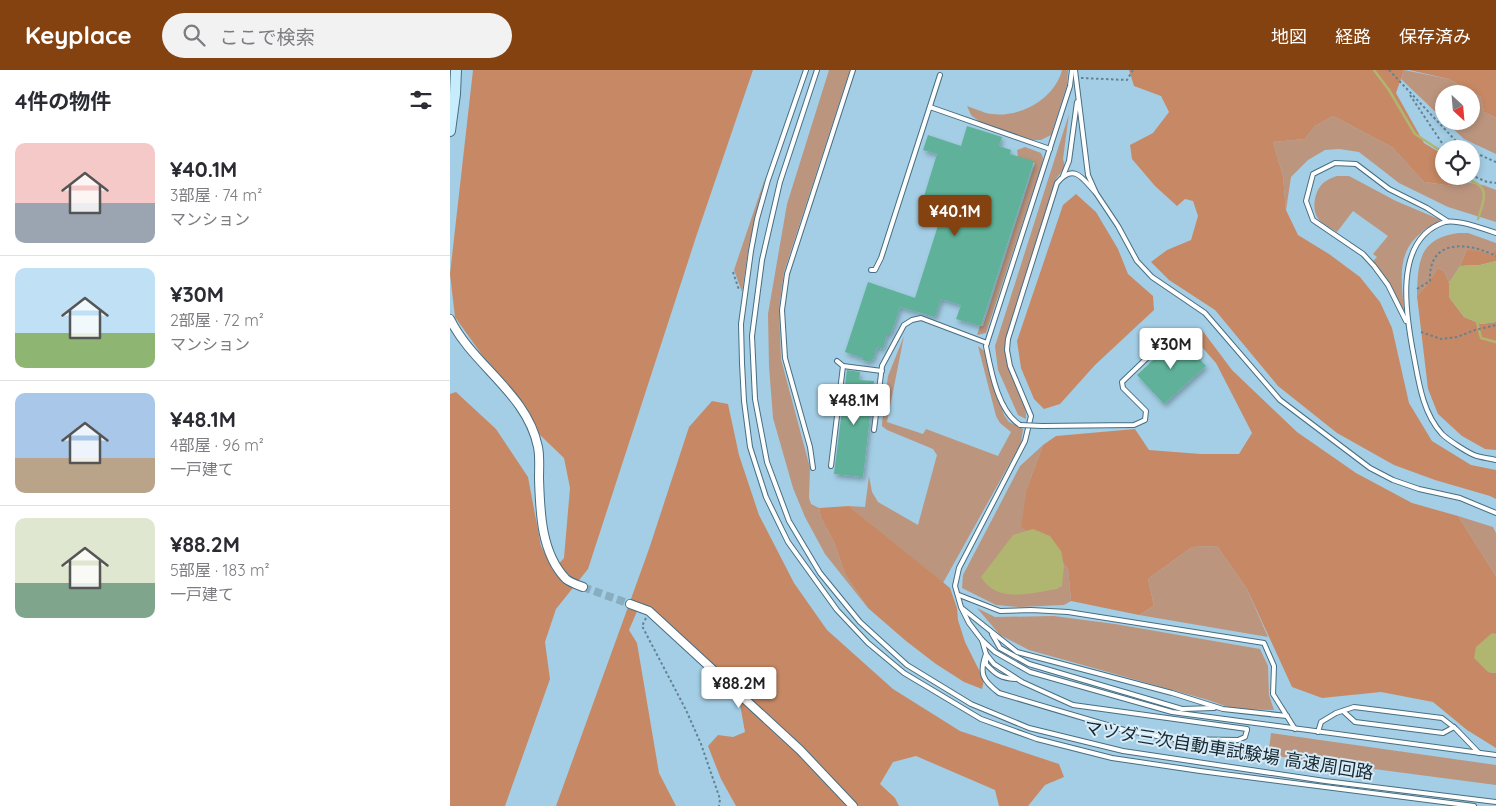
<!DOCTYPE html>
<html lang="ja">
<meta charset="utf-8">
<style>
:root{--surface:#fff;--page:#f2f2f3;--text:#2b2b33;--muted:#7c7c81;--line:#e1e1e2;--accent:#844211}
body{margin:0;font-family:Quicksand,"Noto Sans JP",sans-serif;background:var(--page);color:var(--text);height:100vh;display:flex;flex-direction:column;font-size:19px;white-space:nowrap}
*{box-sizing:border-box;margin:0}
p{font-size:16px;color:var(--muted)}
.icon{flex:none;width:28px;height:28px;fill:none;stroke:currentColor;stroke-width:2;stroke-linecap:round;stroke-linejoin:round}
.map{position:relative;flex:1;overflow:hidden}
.drawer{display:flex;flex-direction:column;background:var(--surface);width:450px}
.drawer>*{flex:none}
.needle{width:32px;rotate:154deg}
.buttons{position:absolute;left:985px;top:15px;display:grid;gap:10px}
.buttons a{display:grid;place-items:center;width:45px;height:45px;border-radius:50%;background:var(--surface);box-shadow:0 2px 8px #0003;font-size:25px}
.price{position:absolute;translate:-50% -42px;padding:0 11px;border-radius:5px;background:#fff;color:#222;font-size:16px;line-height:32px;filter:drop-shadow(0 1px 2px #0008)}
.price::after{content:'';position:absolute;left:50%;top:30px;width:15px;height:11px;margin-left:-8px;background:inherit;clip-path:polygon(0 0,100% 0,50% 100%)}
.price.selected{background:var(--accent);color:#fff}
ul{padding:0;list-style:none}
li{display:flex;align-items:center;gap:15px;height:125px;padding:0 15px}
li+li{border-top:1px solid var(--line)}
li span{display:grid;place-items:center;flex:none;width:140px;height:100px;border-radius:10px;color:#555}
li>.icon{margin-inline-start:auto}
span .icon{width:60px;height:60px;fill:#fffc;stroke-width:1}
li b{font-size:21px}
h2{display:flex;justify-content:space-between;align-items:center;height:60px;padding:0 15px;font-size:21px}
header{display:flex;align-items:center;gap:30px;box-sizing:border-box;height:70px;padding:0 25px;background:var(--accent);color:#fff}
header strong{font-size:24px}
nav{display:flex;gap:28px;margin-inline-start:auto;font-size:18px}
.search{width:350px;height:45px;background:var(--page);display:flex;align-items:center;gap:12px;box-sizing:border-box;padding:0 18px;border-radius:28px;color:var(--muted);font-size:19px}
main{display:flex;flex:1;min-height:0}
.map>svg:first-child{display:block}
</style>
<header>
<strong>Keyplace</strong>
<div class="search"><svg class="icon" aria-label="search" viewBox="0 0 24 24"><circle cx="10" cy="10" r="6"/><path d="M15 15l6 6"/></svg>ここで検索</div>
<nav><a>地図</a><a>経路</a><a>保存済み</a></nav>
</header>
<main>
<section class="drawer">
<h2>4件の物件<svg class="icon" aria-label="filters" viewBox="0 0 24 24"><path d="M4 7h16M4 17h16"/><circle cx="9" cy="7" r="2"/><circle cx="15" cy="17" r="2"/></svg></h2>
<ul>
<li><span style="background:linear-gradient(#f6c9c9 60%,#9aa5b1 0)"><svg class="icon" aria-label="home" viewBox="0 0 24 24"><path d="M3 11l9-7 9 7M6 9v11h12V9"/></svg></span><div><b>¥40.1M</b><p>3部屋 · 74 m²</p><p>マンション</p></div></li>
<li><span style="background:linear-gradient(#bfe0f5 65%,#8fb573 0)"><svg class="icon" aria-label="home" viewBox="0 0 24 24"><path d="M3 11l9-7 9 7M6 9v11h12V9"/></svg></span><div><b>¥30M</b><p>2部屋 · 72 m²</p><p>マンション</p></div></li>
<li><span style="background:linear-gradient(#a9c7e8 65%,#b9a48a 0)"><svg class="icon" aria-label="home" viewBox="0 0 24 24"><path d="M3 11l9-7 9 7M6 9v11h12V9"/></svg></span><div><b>¥48.1M</b><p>4部屋 · 96 m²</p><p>一戸建て</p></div></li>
<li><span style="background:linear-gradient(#dfe7d0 65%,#7fa58c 0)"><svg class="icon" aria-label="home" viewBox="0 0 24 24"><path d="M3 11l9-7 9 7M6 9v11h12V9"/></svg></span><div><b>¥88.2M</b><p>5部屋 · 183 m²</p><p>一戸建て</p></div></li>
</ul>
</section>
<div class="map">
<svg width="1046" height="736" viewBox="0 0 1046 736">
<defs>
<filter id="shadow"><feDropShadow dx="2" dy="3.5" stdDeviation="2.5" flood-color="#0004"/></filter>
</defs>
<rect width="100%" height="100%" fill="#a4cee5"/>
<g fill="#bc957e">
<path d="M379,0H400L334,202L329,238L331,289L360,398L359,428L361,434L369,438L371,448L384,472L395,504L418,538L375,484L355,447L343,418L323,348L319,296L318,244L337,134Z"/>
<path d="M612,0H618L617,15L601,65L591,70H583L531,53L521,45L517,36C523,38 530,41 536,43C566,50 604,31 612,0Z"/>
<path d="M954,0L999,9L1031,27L1034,42L1046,48V84L1014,69L995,51H1021V24H994V50L951,9Z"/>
<path d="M619,44L613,89L615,97L606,109L555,270C555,279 556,288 559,297C564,315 577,330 576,349L568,345L548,300L545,276Z"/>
<path d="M883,46L942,77L974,112L1009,117L1015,112L1033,115L1046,120V152L998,137L949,113L909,82L889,79L875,80L858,90L841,107L836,140L833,106L823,72L855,69L865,56Z"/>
<path d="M575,77L591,83L593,88L592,94L536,263L527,265L530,256H533L585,93L568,87L567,80Z"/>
<path d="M887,106H899L946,131L991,150C946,173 950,197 954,241L934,207L922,192L927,187L923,184L938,166L903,141L887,162C882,159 875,155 870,151C860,141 864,118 876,111C879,109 883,107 887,106Z"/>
<path d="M315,108L299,175L292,222L284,200Z"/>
<path d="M1008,163H1018L1046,173V179L1041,186L1017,179L1010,196L999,213L994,201L988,198L976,216L967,226C968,193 968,169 1008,163Z"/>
<path d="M454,266L437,352L473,364L476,359L548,386L561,362L550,353L546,346L528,276L534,281L554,345L559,352L573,359L571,373L493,513L399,436L415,437L419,406L422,422L428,432L468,455L487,385L483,379L437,360L432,356V353L438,306Z"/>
<path d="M593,375L577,418L596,472L618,499L621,531L614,535L569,537L546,535L512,518L513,505L570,396Z"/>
<path d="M1008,446L1043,457L1046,463V506Z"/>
<path d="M767,476L797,519L818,567L689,545L704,536L698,509L742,477Z"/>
<path d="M527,538L545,547L604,546L665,554L810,579L818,596L819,625L824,640L784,639L758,630L579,580L550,565Z"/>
<path d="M821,663L1046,695V715L703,670L819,679Z"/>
</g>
<g fill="#c78965">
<path d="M23,0H303L246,167L138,499L106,539L95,572L100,609L55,736H0V324L6,322L46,359L78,407L91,476L103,500L114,488L120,418L114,388L88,363L67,325L32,285L5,247L0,204Z"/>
<path d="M679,0H954L946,23L974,73L994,85V106H1010L1015,112L1010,117L974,112L942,77L883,46L865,56L855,69L823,72L833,106L836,140L848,165L879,184L910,207L930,232L942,258L959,333L982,371L1021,395L1046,400V429L1040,426L985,410L944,395L887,363L828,316L765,240L719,210L701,192L717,180L741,170L748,146L743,131L735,129L727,136L705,116L682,89L680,75L703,63L719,42L711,26L684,16Z"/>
<path d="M959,0H1046V48L1034,42L1031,27L999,9Z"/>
<path d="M626,124L646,142L668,179L678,204L703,226L704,240L645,295L610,334L594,339L584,329L571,298L567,271L613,135Z"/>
<path d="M1017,179L1036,183L1041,185L1046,179V191L1030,195L1010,196Z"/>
<path d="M988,198L994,201L999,213V227L1014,247L1031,254L1046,252V380L1035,379L1012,366L988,344L978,319L967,226L976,216Z"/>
<path d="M752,260L782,300L847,362L906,403L962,433L1008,446L1046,506V564H1042L1038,602L1046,603V678L1017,660L983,632L931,622L872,628L842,617L797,519L767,476L742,477L698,509L704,536L689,545L621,531L618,499L596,472L571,457L577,418L593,375L606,366L685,359L699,380L751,384H789L802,363L766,293L743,267Z"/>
<path d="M262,331L278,334L289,385L309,445L344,513L377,560L443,619L510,661L609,694L614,707L595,715L578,736H549L545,720L466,686L443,692L430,714L445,728L449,736H286L271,709L258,676L268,665L283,667L295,662L289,629L204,540L188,539L179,560L187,573L209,703L226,736H106L199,479L239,357Z"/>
<path d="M399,436L500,518L507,538L508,550L515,572L534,610L532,619L514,612L486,594L456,571L418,538L395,504L384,472L371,448L369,438Z"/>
</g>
<g fill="#b0b570">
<path d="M1046,191V252L1031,254L1014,247L999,227V213L1010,196L1030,195Z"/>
<path d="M583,459L600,466L611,481L614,496L612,516L607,519C581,523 547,534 531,507L563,465Z"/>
<path d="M1042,563L1046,564V603L1038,602L1024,588L1026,577Z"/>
</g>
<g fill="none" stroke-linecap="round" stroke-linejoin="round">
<g stroke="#b0b570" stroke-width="2.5">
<path d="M924,0L939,20L965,64L994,83"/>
<path d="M1011,106C1016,110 1024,111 1029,115C1039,123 1031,138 1028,149"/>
<path d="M1027,252L1031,268L1046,272"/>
</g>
</g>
<g fill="#5fb299" filter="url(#shadow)">
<path d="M517,56L552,67L549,76L561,80L560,84L584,91L531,256L506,249L511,235L491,229L485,247L450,237L441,264H437L433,279L427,277L423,290L421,288L420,292L412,290L413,288L395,282L418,212L465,228L492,143L471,136L487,84L473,80L478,65L511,76Z"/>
<path d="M728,267L756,296L714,334L687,305Z"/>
<path d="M397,300L410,302L409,310L424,311L413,407L384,404Z"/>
</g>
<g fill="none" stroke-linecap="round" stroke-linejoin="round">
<path stroke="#88adc1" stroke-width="8" stroke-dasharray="8 4" stroke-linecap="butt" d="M133,517L180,534"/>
<defs>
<g id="lane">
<path d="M356,0L318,110L307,149L301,181L291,254L292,293L294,331L300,377L316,427L338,472L387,540L418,573L454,603L531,649L587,669L662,688L750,701L1024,736"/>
<path d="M367,0L330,112L312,190L302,266L305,329L317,392L339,451L370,503L410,552L457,595L521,634L579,658L673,681L875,711L1046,732"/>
<path d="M625,0L638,105L646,123L668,156L687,191L702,207L755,243L830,330L920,398L943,410L969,419L1010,428L1046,443"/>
<path d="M480,37L600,79"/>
<path d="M613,106L619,91L627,32"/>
<path d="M646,123C633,109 624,92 607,113L558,269L557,280L560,296L581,346L575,371L509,498L505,516L511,537L519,553L532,570L545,582L580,602L722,642L1046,685"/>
<path d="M1046,163C1035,159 1007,149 995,152C942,169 956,246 964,287C969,314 973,343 992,364C998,370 1017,382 1024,385C1031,388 1039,388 1046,390"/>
<path d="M421,200H425L431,188L490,5"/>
<path d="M956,251L938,215L924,196L913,184L863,150L856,131L863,104L885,93L906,94L939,119L977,138L997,151"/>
<path d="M387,291L393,296L432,301"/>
<path d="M570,355C548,341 541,301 536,276L620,16L622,0"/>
<path d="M592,356L684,355L695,350L696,341L673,318L672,312L722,264"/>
<path d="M424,360L432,296L454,255L462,250L471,248L537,273"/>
<path d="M381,396L393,296"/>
<path d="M363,398L360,377L335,288L332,240L337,204L403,0"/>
<path d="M509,525L550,541L581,540L618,542L814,573L824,596L823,624L845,659"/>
<path d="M513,539L567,582L722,623L773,639L837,646"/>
<path d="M542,564L550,578L579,594L732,639L764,638"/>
<path d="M532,570L536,584L544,594L572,612L623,635L797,659"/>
<path d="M536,584C529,603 532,610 549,623L674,660L724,669L788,670L795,667L797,660"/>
<path d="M536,586V594C546,605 551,608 565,609"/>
<path d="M893,641L905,652L993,663L1004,657"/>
<path d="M868,662L871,652L886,643L904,637L992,648L1006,659L1029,683"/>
</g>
<g id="street">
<path d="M0,249C23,296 77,323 88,377C90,387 89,398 89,408C90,442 91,483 116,509C121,513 128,515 133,517"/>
<path d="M180,534L199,541L350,680L403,736"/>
</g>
<path id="secondary" d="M0,61L5,24L6,0"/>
</defs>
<use href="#lane" stroke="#476e82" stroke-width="6"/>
<use href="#street" stroke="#476e82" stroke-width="10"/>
<use href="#secondary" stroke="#476e82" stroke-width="12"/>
<g stroke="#648293" stroke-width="2" stroke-dasharray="2.5 2.5" stroke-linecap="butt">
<path d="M939,0L1006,71L1018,79"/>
<path d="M631,8L677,10L683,0"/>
<path d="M960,25L996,79"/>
<path d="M1021,81L1046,92"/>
<path d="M1021,105L1037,112L1046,113"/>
<path d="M283,202L289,220"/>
<path d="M967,219L980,211C978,168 1018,172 1046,186"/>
<path d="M971,262L991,269L1007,267L1025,260L1046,255"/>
<path d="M196,548L192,556L236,640L251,674L270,729L269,736"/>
</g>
<use href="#lane" stroke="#fff" stroke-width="4"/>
<use href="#street" stroke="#fff" stroke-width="8"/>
<use href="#secondary" stroke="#c7ecfc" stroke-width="10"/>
<defs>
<path id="lane-bridge" d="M570,355L592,356"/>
</defs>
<use href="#lane-bridge" stroke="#476e82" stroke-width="6" stroke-linecap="butt"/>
<use href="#lane-bridge" stroke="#fff" stroke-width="4"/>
</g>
<g text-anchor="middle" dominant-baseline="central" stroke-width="4" stroke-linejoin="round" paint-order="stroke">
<g font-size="18" fill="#17272f" stroke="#d6ebf7">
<text transform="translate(779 680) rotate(9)">マツダ三次自動車試験場 高速周回路</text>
</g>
</g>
</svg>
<div class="buttons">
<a><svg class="needle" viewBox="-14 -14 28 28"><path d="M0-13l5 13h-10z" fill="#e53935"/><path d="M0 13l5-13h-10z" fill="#7c7c81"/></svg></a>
<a><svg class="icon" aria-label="locate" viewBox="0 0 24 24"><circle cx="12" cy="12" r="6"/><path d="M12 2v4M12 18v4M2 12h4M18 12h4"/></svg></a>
</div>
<b class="price selected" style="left:505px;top:167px">¥40.1M</b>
<b class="price" style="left:721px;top:300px">¥30M</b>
<b class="price" style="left:404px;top:356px">¥48.1M</b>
<b class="price" style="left:289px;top:639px">¥88.2M</b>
</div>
</main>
